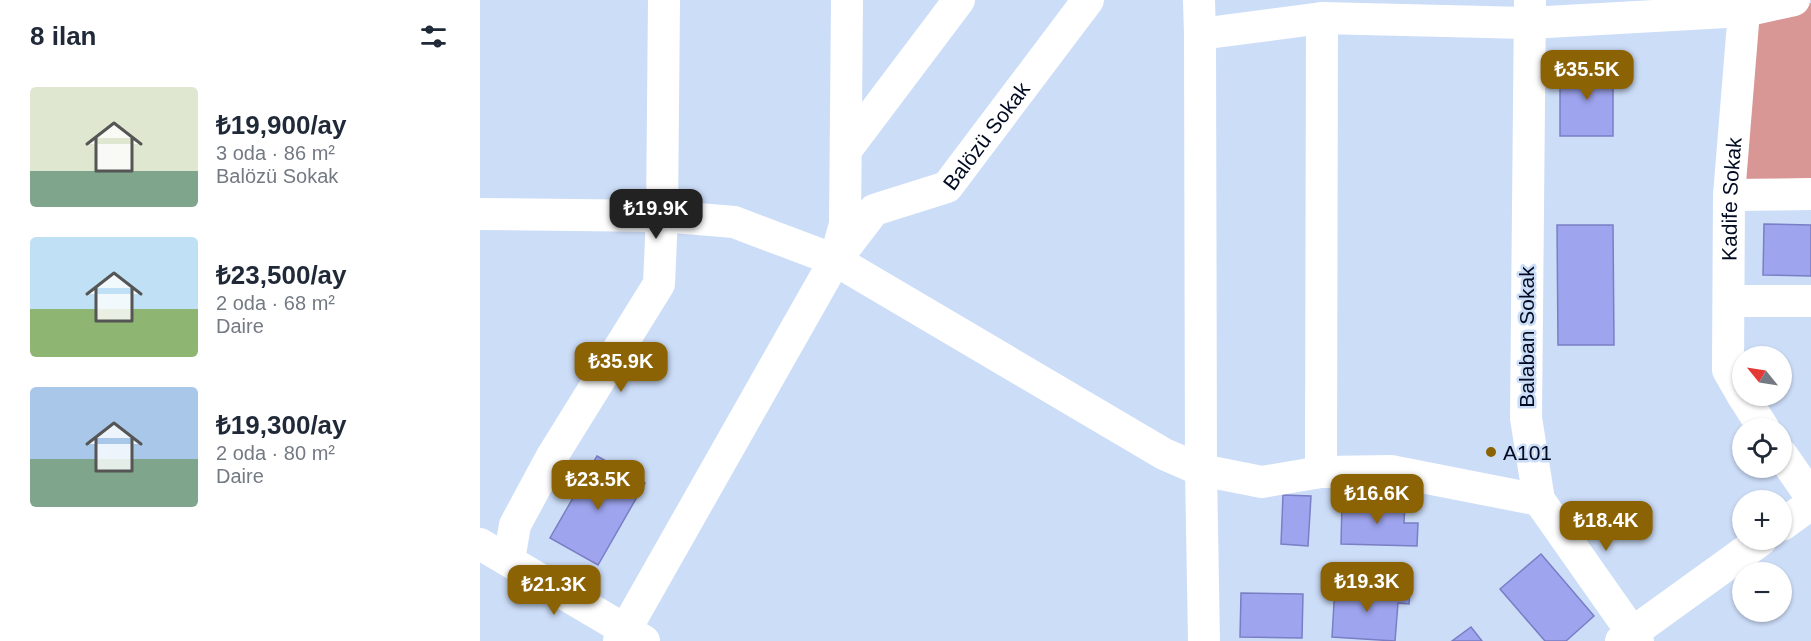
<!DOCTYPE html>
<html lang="tr">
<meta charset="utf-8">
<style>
:root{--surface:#fff;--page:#f6f6f7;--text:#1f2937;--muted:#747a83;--accent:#8b6304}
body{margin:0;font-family:Helvetica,sans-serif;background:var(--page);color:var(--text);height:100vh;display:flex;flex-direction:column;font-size:22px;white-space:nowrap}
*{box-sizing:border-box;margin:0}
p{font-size:20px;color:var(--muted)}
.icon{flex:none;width:33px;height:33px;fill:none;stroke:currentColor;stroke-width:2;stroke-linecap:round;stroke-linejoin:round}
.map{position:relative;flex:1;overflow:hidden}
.details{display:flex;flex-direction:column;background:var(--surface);width:480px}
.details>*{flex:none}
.needle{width:39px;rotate:300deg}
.tools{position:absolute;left:1252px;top:346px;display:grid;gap:12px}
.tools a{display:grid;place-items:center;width:60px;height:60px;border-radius:50%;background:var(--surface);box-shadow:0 2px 4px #0004;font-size:30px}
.price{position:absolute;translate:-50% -51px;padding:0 14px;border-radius:12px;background:var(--accent);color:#fff;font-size:20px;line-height:39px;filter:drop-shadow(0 2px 3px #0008)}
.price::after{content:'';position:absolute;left:50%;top:36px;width:18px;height:14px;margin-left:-9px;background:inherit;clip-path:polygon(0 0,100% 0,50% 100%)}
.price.active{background:#222;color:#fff}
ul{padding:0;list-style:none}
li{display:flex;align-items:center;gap:18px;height:150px;padding:0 30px}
li span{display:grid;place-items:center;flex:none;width:168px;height:120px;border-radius:6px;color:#555}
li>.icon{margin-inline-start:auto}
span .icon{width:72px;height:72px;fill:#fffc;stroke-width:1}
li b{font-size:26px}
h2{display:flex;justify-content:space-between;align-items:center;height:72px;padding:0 30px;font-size:26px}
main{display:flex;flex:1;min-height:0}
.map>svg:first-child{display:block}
</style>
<main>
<section class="details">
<h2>8 ilan<svg class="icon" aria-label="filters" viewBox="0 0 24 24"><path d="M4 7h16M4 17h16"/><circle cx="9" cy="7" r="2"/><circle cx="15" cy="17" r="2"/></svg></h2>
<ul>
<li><span style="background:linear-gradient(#dfe7d0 70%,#7fa58c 0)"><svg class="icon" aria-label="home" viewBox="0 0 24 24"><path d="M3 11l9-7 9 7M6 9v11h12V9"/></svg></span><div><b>₺19,900/ay</b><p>3 oda · 86 m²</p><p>Balözü Sokak</p></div></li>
<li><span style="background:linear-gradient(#bfe0f5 60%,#8fb573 0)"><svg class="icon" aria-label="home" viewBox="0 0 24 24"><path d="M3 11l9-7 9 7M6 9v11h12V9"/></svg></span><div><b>₺23,500/ay</b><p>2 oda · 68 m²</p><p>Daire</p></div></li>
<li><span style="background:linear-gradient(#a9c7e8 60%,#7fa58c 0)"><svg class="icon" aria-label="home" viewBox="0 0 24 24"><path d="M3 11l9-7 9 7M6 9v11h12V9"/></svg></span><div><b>₺19,300/ay</b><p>2 oda · 80 m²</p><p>Daire</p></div></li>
</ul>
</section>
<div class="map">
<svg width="1331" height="641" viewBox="0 0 1331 641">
<rect width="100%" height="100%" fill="#ccddf8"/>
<path fill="#d89695" d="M1331,3V188L1256,189L1270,17Z"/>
<g fill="#9ea4ee" stroke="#7a7ec4" stroke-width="1.5">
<rect x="1080" y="66" width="53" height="70"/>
<path d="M1284,224L1331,225V276L1283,275Z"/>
<path d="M1077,225H1133L1134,345H1078Z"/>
<path d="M117,456L165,483L118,565L70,538Z"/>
<path d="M803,495L831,496L828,546L801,544Z"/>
<path d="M862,502L925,504L924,523H938L937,546L861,544Z"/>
<path d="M1061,554L1114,616L1086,641H1065L1020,589Z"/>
<path d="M855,586L930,591L929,604L918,603L915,641L852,637Z"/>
<path d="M761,593L823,594L822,638L760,637Z"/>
<path d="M991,627L1002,641H972Z"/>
</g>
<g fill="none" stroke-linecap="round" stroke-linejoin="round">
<g stroke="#fff" stroke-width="32">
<path d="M719,0L720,34L721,470L724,641"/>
<path d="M1050,0L1046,418L1059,500L1158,641"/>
<path d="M720,34L842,18L1049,23L1264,11L1314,0"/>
<path d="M366,150L479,0"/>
<path d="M1249,195L1331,194"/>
<path d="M0,214L182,216L254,222L355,260L684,454L721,470L782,482L841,472L911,471L1059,500"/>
<path id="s1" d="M361,253L394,210L467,187L608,0"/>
<path d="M1249,301H1331"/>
<path id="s2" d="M1263,396L1248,370L1249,195L1264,11V0"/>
<path d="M1263,396L1284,429"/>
<path d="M1302,455L1331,497"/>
<path d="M841,472L842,18"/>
<path d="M1302,525L1331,504"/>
<path d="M0,544L164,641"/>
<path d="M29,560L35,525L71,458L179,284L182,216L184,0"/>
<path d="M139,641L355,260L365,224L367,0"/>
<path d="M1141,641L1281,540"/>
</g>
</g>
<circle fill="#8b6304" stroke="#ccddf8" stroke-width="2" cx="1011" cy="452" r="6"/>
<g text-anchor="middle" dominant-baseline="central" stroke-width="5" stroke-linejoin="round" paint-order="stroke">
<g font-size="21" fill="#010a21" stroke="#ccddf8">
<text stroke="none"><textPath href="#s1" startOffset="195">Balözü Sokak</textPath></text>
<text stroke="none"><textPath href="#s2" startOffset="201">Kadife Sokak</textPath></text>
<text transform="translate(1046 337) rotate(-90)">Balaban Sokak</text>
</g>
<g font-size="21" fill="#010a21" stroke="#ccddf8" text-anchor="start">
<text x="1023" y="452">A101</text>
</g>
</g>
</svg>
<div class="tools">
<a><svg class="needle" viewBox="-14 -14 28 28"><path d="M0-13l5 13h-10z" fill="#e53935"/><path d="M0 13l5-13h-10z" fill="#747a83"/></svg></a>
<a><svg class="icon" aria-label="locate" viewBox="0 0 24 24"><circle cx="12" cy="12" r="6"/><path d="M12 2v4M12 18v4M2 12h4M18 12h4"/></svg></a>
<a>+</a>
<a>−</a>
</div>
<b class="price" style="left:1107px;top:101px">₺35.5K</b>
<b class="price active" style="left:176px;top:240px">₺19.9K</b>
<b class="price" style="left:141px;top:393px">₺35.9K</b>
<b class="price" style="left:118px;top:511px">₺23.5K</b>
<b class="price" style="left:897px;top:525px">₺16.6K</b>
<b class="price" style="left:1126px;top:552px">₺18.4K</b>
<b class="price" style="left:887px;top:613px">₺19.3K</b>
<b class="price" style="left:74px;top:616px">₺21.3K</b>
</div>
</main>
